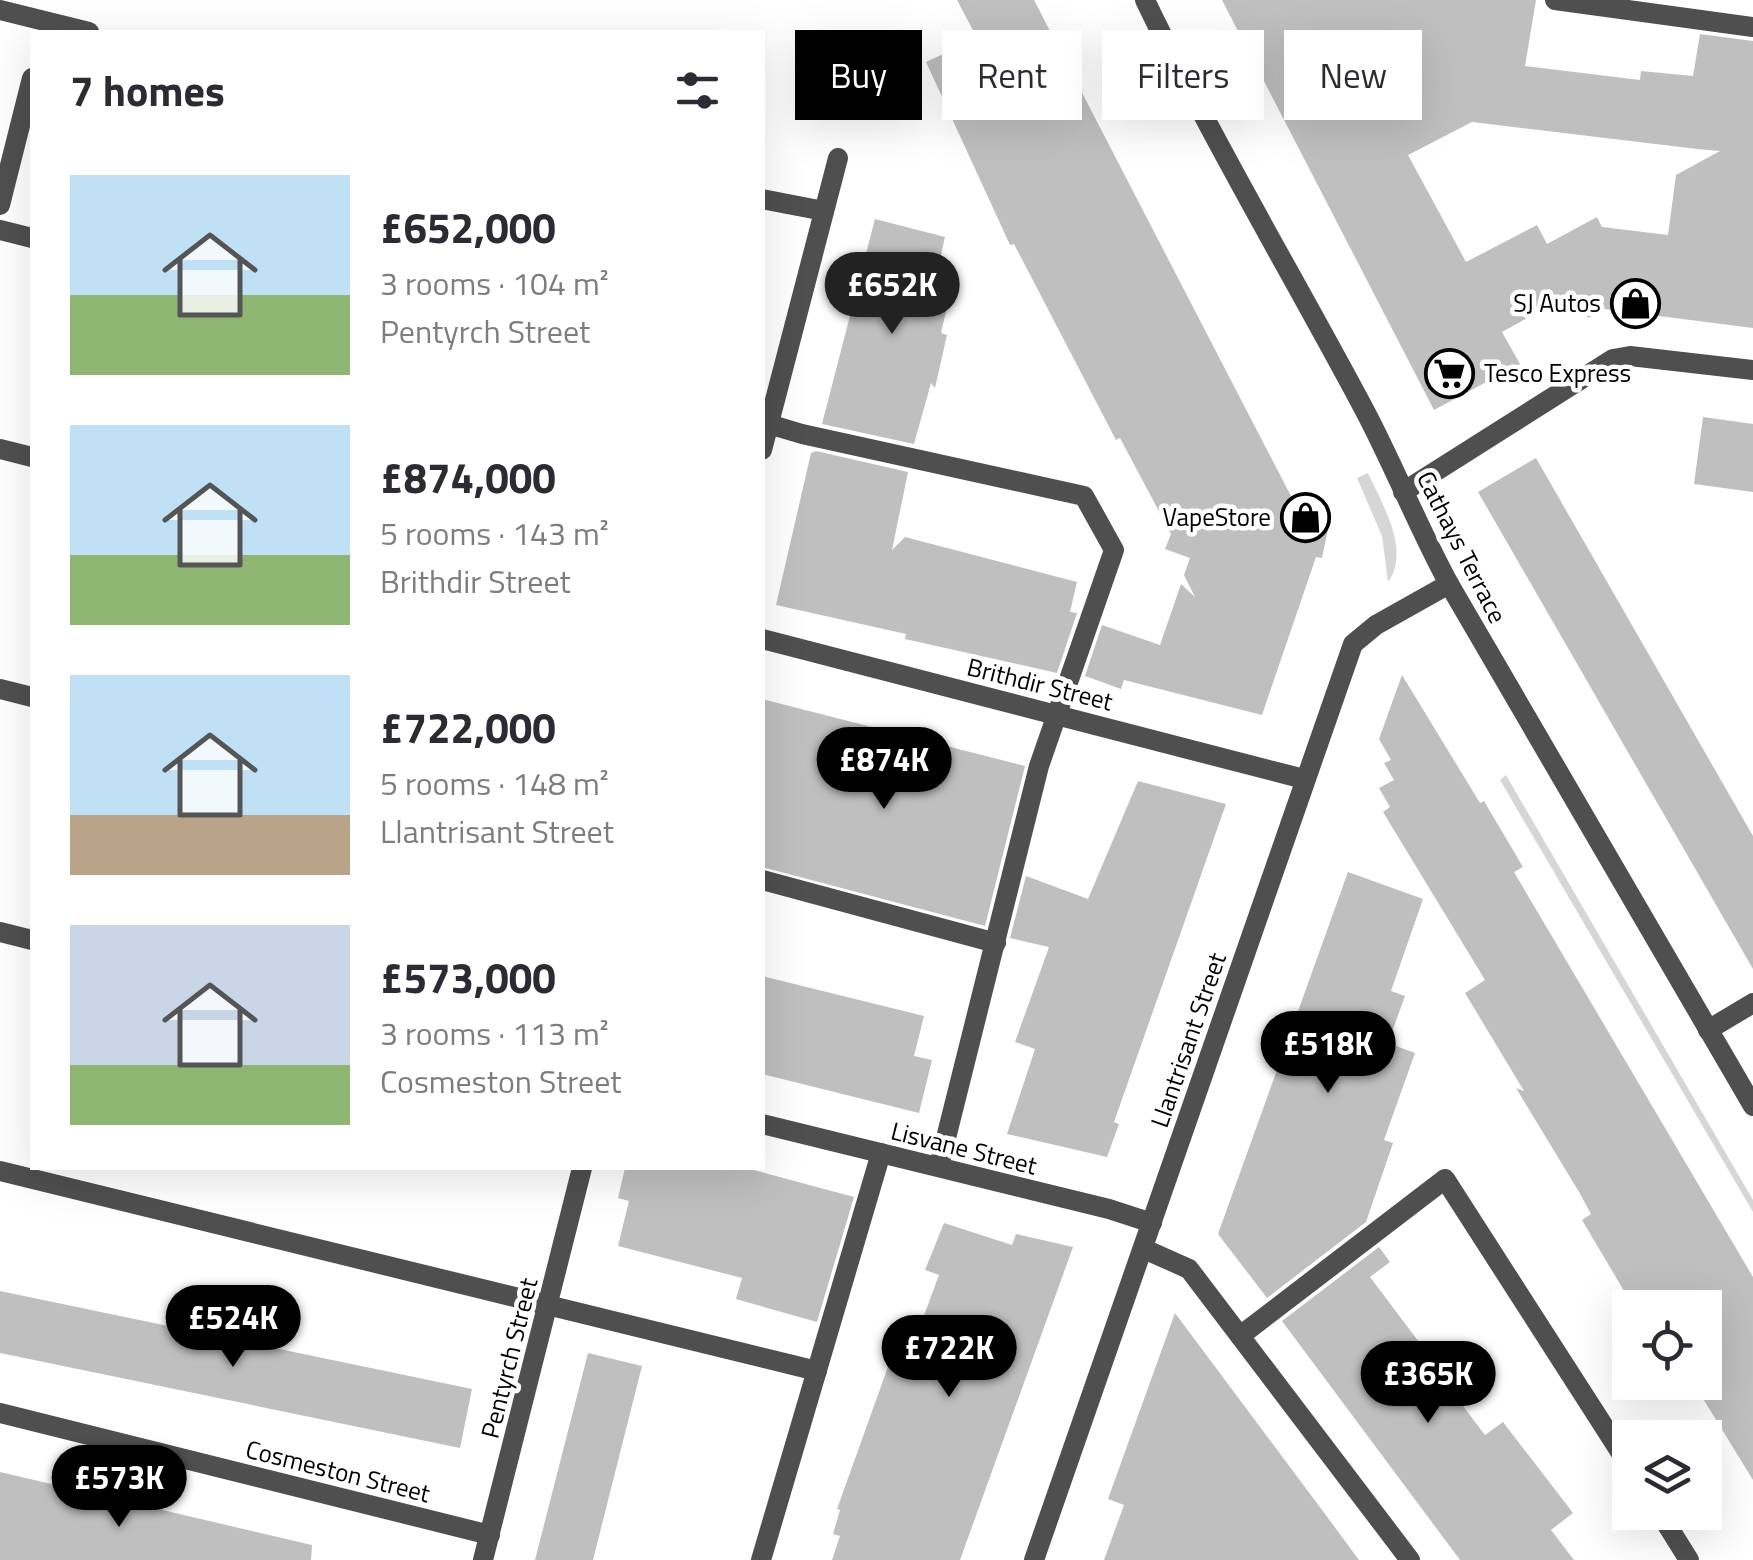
<!DOCTYPE html>
<meta charset="utf-8">
<style>
:root{--surface:#fff;--page:#f7f7f7;--text:#2b2b33;--muted:#7c7c81;--accent:#000}
body{margin:0;font-family:"Titillium Web",sans-serif;background:var(--page);color:var(--text);height:100vh;display:flex;flex-direction:column;font-size:38px;white-space:nowrap}
*{box-sizing:border-box;margin:0}
p{font-size:32px;color:var(--muted)}
.icon{flex:none;width:55px;height:55px;fill:none;stroke:currentColor;stroke-width:2;stroke-linecap:round;stroke-linejoin:round}
.map{position:relative;flex:1;overflow:hidden}
.details{position:absolute;left:30px;top:30px;width:735px;height:1140px;display:flex;flex-direction:column;background:var(--surface);border-radius:0px;box-shadow:0 10px 40px #0002}
.details>*{flex:none}
.top-card{position:absolute;left:795px;top:30px;width:808px;height:90px;display:flex;gap:20px}
.controls{position:absolute;left:1612px;top:1290px;display:grid;gap:20px}
.controls a{display:grid;place-items:center;width:110px;height:110px;border-radius:0px;background:var(--surface);box-shadow:0 10px 40px #0002;font-size:50px}
.price{position:absolute;translate:-50% -85px;padding:0 22px;border-radius:35px;background:var(--accent);color:#fff;font-size:32px;line-height:65px;filter:drop-shadow(0 2px 5px #0008)}
.price::after{content:'';position:absolute;left:50%;top:60px;width:30px;height:22px;margin-left:-15px;background:inherit;clip-path:polygon(0 0,100% 0,50% 100%)}
.price.selected{background:#222;color:#fff}
ul{padding:0;list-style:none}
li{display:flex;align-items:center;gap:30px;height:250px;padding:0 40px}
li span{display:grid;place-items:center;flex:none;width:280px;height:200px;border-radius:0px;color:#555}
li>.icon{margin-inline-start:auto}
span .icon{width:120px;height:120px;fill:#fffc;stroke-width:1}
li b{font-size:42px}
h2{display:flex;justify-content:space-between;align-items:center;height:120px;padding:0 40px;font-size:42px}
.tag{padding:0 35px;border-radius:0px;background:var(--surface);box-shadow:0 10px 40px #0002;font-size:35px;line-height:90px}
.tag.selected{background:var(--accent);color:#fff}
.map>svg:first-child{display:block}
</style>
<div class="map">
<svg width="1753" height="1560" viewBox="0 0 1753 1560">
<rect width="100%" height="100%" fill="#fff"/>
<g fill="#d6d6d6">
<path d="M1368,473C1382,504 1411,550 1388,582L1382,536L1357,478Z"/>
<path d="M1506,775L1753,1200V1212L1500,780Z"/>
</g>
<g fill="#bfbfbf" fill-rule="evenodd">
<path d="M957,0H1034L1293,500L1306,492L1328,529L1322,558L1316,557L1262,715L1124,680L1121,689L1085,676L1102,625L1160,645L1181,584L1195,597L1184,575L1190,558L1165,549L1171,534L1120,438L1116,440L1014,244L1010,245L926,62L977,38Z"/>
<path d="M1222,0H1536L1525,66L1640,80L1641,71L1693,76L1700,34L1753,41V328L1604,309L1588,318L1574,292L1502,332L1520,364L1434,410ZM1472,122L1697,149L1720,151L1676,175L1668,235L1602,227L1597,217L1547,244L1537,225L1466,262L1408,155Z"/>
<path d="M875,219L945,237L934,286L951,289L941,333L947,335L935,388L931,383L914,444L822,424Z"/>
<path d="M1703,417L1753,424V492L1694,484Z"/>
<path d="M816,451L908,472L892,550L905,537L1077,582L1070,612L1077,613L1057,673L905,639L906,634L776,605L811,453Z"/>
<path d="M1536,458L1753,836V969L1478,492Z"/>
<path d="M1402,675L1480,803L1484,801L1523,867L1514,872L1753,1277V1480L1702,1397V1382H1705V1308H1647L1640,1296L1630,1301L1582,1220L1591,1214L1579,1192L1516,1088L1524,1091L1465,993L1485,980L1383,812L1390,807L1379,788L1394,780L1384,763L1391,760L1379,739Z"/>
<path d="M762,699L1025,766L985,926L762,867Z"/>
<path d="M1138,781L1226,804L1114,1122L1119,1124L1107,1157L1007,1134L1035,1049L1015,1042L1049,947L1010,938L1026,876L1088,899Z"/>
<path d="M1348,872L1423,899L1391,991L1405,996L1388,1043L1415,1053L1384,1140L1393,1143L1366,1222L1267,1298L1218,1234Z"/>
<path d="M762,976L924,1016L914,1056L932,1060L919,1113L762,1074Z"/>
<path d="M625,1168H746L854,1197L817,1322L736,1299L742,1278L618,1246L629,1201L618,1198Z"/>
<path d="M944,1223L1012,1245L1016,1234L1073,1247L960,1560H832L840,1536L833,1534L840,1510L837,1509L894,1350L909,1356L939,1275L925,1270Z"/>
<path d="M1379,1247L1390,1262L1370,1277L1431,1358L1428,1360L1485,1435L1503,1422L1573,1513L1551,1530L1574,1560H1460L1282,1321Z"/>
<path d="M0,1291L472,1389L460,1448L0,1353Z"/>
<path d="M1175,1313L1328,1518L1359,1560H1104L1124,1505L1108,1499Z"/>
<path d="M588,1353L642,1366L593,1560H535Z"/>
<path d="M0,1472L312,1545L311,1560H0Z"/>
</g>
<g fill="none" stroke-linecap="round" stroke-linejoin="round">
<g stroke="#4f4f4f" stroke-width="20">
<path d="M1555,0L1753,27"/>
<path d="M0,230L32,238"/>
<path d="M762,422L802,434L1084,496L1114,550L1039,766L939,1166"/>
<path d="M0,689L32,697"/>
<path d="M762,880L996,943"/>
<path d="M0,1171L817,1371"/>
<path d="M1240,1336L1445,1179L1630,1467"/>
<path d="M1659,1512L1689,1560"/>
<path d="M761,1560L881,1153"/>
</g>
<g stroke="#4f4f4f" stroke-width="20">
<path d="M1145,0C1212,140 1292,274 1365,411C1395,468 1418,527 1449,584L1753,1106"/>
<path d="M0,10L89,32"/>
<path d="M762,199L824,211"/>
<path d="M0,205L32,78"/>
<path d="M0,449L32,457"/>
<path d="M762,450L838,158"/>
<path d="M1403,492L1613,359L1630,356L1753,370"/>
<path d="M762,639L1304,779"/>
<path d="M0,932L32,940"/>
<path d="M1708,1030L1753,1003"/>
<path d="M762,1124L1109,1209L1152,1223"/>
<path d="M1144,1249L1189,1269L1410,1560"/>
<path d="M0,1413L490,1535"/>
<path d="M483,1560L582,1168"/>
<path d="M1034,1560L1353,644L1376,625L1449,584"/>
</g>
</g>
<defs>
<symbol id="shop-ring" viewBox="-11 -11 22 22"><circle r="9.5" fill="#fff" stroke="#000" stroke-width="1.5"/><path d="M-5-2.5h2.3a2.7 3.5 0 0 1 5.4 0H5L5.5 6h-11ZM-1.5-2.5h3a1.5 2.3 0 0 0-3 0Z" fill="#000"/></symbol>
<symbol id="supermarket-ring" viewBox="-11 -11 22 22"><circle r="9.5" fill="#fff" stroke="#000" stroke-width="1.5"/><path d="M-6-5.5h2.5l.6 2H6L4.5 2H-2.5L-4.4-4H-6ZM-1.5 3.2a1.3 1.3 0 1 0 .1 0ZM3 3.2a1.3 1.3 0 1 0 .1 0Z" fill="#000"/></symbol>
</defs>
<g fill-rule="evenodd">
<use href="#shop-ring" x="1608" y="276" width="55" height="55"/>
<use href="#supermarket-ring" x="1422" y="346" width="55" height="55"/>
<use href="#shop-ring" x="1278" y="490" width="55" height="55"/>
</g>
<g text-anchor="middle" dominant-baseline="central" stroke-width="9" stroke-linejoin="round" paint-order="stroke">
<g font-size="25" fill="#000" stroke="#fff" text-anchor="end">
<text x="1601" y="303">SJ Autos</text>
<text x="1484" y="373" text-anchor="start">Tesco Express</text>
<text x="1271" y="517">VapeStore</text>
</g>
<g font-size="25" fill="#000" stroke="#fff">
<text transform="translate(1462 547) rotate(63)">Cathays Terrace</text>
<text transform="translate(1040 684) rotate(14)">Brithdir Street</text>
<text transform="translate(1188 1040) rotate(-71)">Llantrisant Street</text>
<text transform="translate(964 1148) rotate(14)">Lisvane Street</text>
<text transform="translate(509 1358) rotate(-76)">Pentyrch Street</text>
<text transform="translate(338 1471) rotate(14)">Cosmeston Street</text>
</g>
</g>
</svg>
<div class="controls">
<a><svg class="icon" aria-label="locate" viewBox="0 0 24 24"><circle cx="12" cy="12" r="6"/><path d="M12 2v4M12 18v4M2 12h4M18 12h4"/></svg></a>
<a><svg class="icon" aria-label="layers" viewBox="0 0 24 24"><path d="M12 4l9 5-9 5-9-5zM3 14l9 5 9-5"/></svg></a>
</div>
<b class="price selected" style="left:892px;top:337px">£652K</b>
<b class="price" style="left:884px;top:812px">£874K</b>
<b class="price" style="left:1328px;top:1096px">£518K</b>
<b class="price" style="left:233px;top:1370px">£524K</b>
<b class="price" style="left:949px;top:1400px">£722K</b>
<b class="price" style="left:1428px;top:1426px">£365K</b>
<b class="price" style="left:119px;top:1530px">£573K</b>
<div class="top-card">
<a class="tag selected">Buy</a>
<a class="tag">Rent</a>
<a class="tag">Filters</a>
<a class="tag">New</a>
</div>
<section class="details">
<h2>7 homes<svg class="icon" aria-label="filters" viewBox="0 0 24 24"><path d="M4 7h16M4 17h16"/><circle cx="9" cy="7" r="2"/><circle cx="15" cy="17" r="2"/></svg></h2>
<ul>
<li><span style="background:linear-gradient(#bfe0f5 60%,#8fb573 0)"><svg class="icon" aria-label="home" viewBox="0 0 24 24"><path d="M3 11l9-7 9 7M6 9v11h12V9"/></svg></span><div><b>£652,000</b><p>3 rooms · 104 m²</p><p>Pentyrch Street</p></div></li>
<li><span style="background:linear-gradient(#bfe0f5 65%,#8fb573 0)"><svg class="icon" aria-label="home" viewBox="0 0 24 24"><path d="M3 11l9-7 9 7M6 9v11h12V9"/></svg></span><div><b>£874,000</b><p>5 rooms · 143 m²</p><p>Brithdir Street</p></div></li>
<li><span style="background:linear-gradient(#bfe0f5 70%,#b9a48a 0)"><svg class="icon" aria-label="home" viewBox="0 0 24 24"><path d="M3 11l9-7 9 7M6 9v11h12V9"/></svg></span><div><b>£722,000</b><p>5 rooms · 148 m²</p><p>Llantrisant Street</p></div></li>
<li><span style="background:linear-gradient(#c9d6e8 70%,#8fb573 0)"><svg class="icon" aria-label="home" viewBox="0 0 24 24"><path d="M3 11l9-7 9 7M6 9v11h12V9"/></svg></span><div><b>£573,000</b><p>3 rooms · 113 m²</p><p>Cosmeston Street</p></div></li>
</ul>
</section>
</div>
